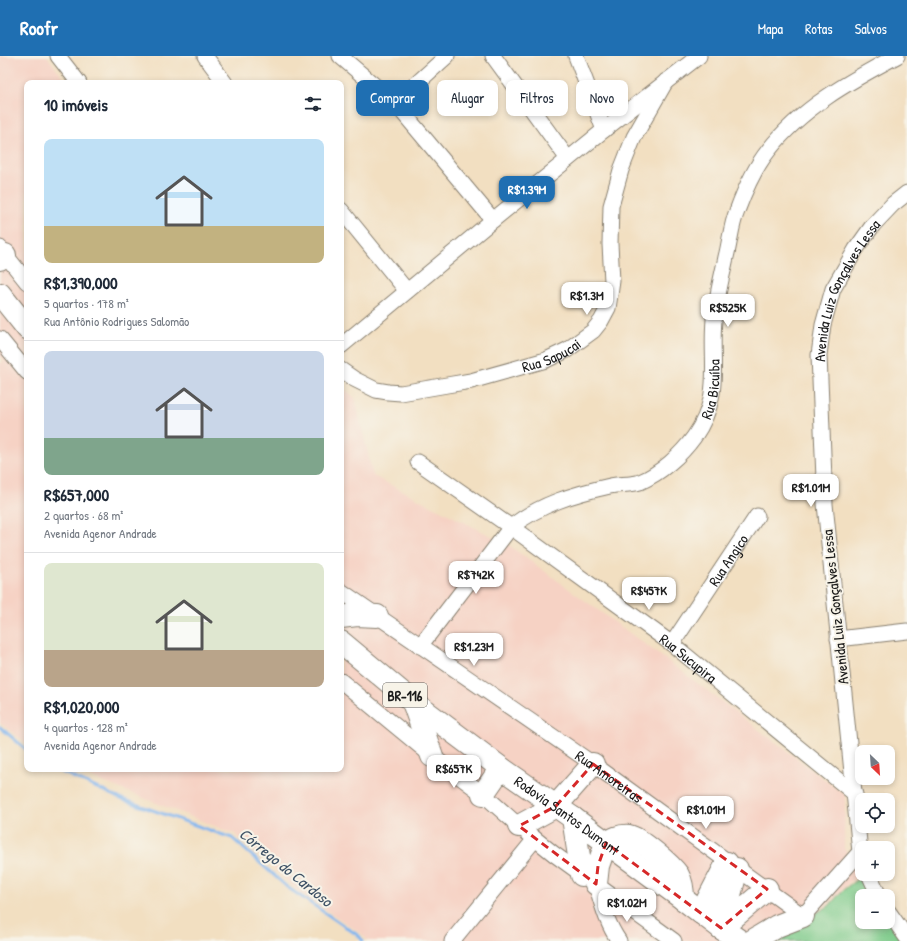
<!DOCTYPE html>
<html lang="pt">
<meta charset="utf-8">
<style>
:root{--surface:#fff;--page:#f6f6f7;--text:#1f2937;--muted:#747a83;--line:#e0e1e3;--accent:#1f6fb2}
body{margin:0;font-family:"Patrick Hand",sans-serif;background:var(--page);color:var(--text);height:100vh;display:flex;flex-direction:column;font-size:15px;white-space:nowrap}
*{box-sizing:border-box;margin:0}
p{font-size:13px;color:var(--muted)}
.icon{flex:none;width:22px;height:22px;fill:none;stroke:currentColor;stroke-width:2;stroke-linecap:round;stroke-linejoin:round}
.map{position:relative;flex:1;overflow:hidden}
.sheet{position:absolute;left:24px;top:24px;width:320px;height:692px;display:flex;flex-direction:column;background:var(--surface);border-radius:8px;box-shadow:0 2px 6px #0003}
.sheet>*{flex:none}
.top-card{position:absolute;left:356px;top:24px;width:380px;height:36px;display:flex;gap:8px}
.needle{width:26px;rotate:155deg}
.controls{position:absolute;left:855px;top:689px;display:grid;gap:8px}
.controls a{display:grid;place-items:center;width:40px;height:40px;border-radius:8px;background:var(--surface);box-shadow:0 2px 6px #0003;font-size:20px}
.price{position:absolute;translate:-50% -34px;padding:0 9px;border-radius:8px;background:#fff;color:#222;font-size:13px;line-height:26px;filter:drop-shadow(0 1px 2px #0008)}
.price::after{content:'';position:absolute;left:50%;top:24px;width:12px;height:9px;margin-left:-6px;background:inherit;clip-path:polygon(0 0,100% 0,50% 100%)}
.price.current{background:var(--accent);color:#fff}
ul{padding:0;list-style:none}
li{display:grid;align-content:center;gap:8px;height:212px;padding:0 20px}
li+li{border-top:1px solid var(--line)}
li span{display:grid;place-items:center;height:124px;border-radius:8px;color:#555}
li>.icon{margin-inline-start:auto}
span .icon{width:72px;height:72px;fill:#fffc;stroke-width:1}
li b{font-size:17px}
h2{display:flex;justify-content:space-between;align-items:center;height:48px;padding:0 20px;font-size:17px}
.pill{padding:0 14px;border-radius:8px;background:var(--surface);box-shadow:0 2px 6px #0003;font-size:14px;line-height:36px}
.pill.current{background:var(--accent);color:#fff}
header{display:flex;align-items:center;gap:24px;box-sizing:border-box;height:56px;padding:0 20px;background:var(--accent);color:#fff}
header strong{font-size:19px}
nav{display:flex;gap:22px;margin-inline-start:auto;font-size:14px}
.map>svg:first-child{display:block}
</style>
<header>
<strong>Roofr</strong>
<nav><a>Mapa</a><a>Rotas</a><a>Salvos</a></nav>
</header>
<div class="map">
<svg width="907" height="885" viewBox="0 0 907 885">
<rect width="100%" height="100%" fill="#f7f3e8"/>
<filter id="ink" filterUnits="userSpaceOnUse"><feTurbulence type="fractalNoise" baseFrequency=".025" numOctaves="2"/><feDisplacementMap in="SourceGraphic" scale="8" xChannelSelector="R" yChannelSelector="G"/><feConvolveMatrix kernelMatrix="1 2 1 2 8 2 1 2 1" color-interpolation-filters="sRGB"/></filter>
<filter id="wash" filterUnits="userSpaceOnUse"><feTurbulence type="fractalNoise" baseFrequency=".012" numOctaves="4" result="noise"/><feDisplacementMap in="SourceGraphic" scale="16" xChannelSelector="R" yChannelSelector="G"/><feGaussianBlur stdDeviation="0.9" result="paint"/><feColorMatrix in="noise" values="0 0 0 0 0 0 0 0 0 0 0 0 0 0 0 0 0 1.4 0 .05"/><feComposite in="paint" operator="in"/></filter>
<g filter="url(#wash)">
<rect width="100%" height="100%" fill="#f2dfc1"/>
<g fill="#f6d2c4">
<path d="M0,0H47L67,27H27V688L0,667V308L4,305L0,300Z"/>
<path d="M341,330L355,342L373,420L507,488L672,608L845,739L844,792L862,823H855L851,825L828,848L803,864L776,884V885H368L362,878L296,833L235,778L70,713H341Z"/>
</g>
<path fill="#7bca89" stroke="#4c7352" d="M856,824L863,825L873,840H862V866H888L907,885H777V879L829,850L842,835Z"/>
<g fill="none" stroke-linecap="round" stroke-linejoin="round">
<g stroke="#81b6f0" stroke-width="3">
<path d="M0,671L27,694"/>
<path d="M55,713L121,743L232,782L287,831L359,880L363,885"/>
</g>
</g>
</g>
<g filter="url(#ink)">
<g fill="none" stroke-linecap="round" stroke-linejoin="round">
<defs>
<g id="minor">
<path d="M58,0L79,27"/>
<path d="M205,0L225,27"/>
<path d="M340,0L395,47L493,164"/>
<path d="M493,0L568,103"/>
<path d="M576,0L604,74"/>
<path d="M395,47L447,0"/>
<path d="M341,154L407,235"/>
<path d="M0,192L27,226"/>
<path d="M0,283L27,316"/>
<path d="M341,290L493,164L604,74L699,0"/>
<path id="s1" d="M341,314L354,323L376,334L388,336L401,337L447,329L471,325L546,304L567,294L593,275L601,265L608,252L610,239L612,225L610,188L611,150L621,114L634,81L666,25"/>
<path id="s2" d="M418,406L511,471L672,588L855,738"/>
<path id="s3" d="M341,535L593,708L803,860L860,796"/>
<path d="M838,583L907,575"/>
<path id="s4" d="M672,588L757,460"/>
<path id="s5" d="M420,590L511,471C540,448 574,438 610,430C619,428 631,429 640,426C661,417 681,399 694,381C723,339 710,309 714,264C716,243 722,221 726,201C730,186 731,169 737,155C744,136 756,110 768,95C801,52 850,25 897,0"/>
<path d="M341,625L432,700L483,738L519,770L554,798L674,885"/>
<path id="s6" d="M862,801L860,796L825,448L819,299L823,269L833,233L856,193L873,169L893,148L907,137"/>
<path d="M869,818L879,840"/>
<path d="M596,828C602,848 607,868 619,885"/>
<path d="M888,855L907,882"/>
<path d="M452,885L535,783"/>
</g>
<g id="highway">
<path d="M0,203L5,199"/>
<path d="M0,238L27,272"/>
<path d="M341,561L357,559L377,560"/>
<path id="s7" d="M341,586L413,646L501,712L573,762L683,843L721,872L740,885"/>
<path d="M413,646L432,700"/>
<path d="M483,738L501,712"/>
<path d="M573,762L582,819"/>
<path d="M519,770L556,750L593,708"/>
<path d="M596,828L598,810L606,787C613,783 620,779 629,780C640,782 671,809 678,819C682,826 683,835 683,843"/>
<path d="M701,857L727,807"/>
<path d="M721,872L737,813"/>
<path d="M721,872L767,833"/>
<path d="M752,885L777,870L803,860"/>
</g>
</defs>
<use href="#minor" stroke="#877e6e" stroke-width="17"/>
<use href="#highway" stroke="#877e6e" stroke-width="24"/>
<use href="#minor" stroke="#fff" stroke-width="15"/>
<use href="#highway" stroke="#fff" stroke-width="22"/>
</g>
</g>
<path fill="none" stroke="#d62828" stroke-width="3" stroke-dasharray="8 5" stroke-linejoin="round" d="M593,708L767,833L721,872L606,787L598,810L596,828L519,770L556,750Z"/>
<g text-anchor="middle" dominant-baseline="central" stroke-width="4" stroke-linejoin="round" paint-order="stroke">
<rect fill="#f7f3e8" stroke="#5e5c59" stroke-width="1" x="383" y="627" width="44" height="24" rx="3"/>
<g font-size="14" font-weight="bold" fill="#1c1c1c">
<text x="405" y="639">BR-116</text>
</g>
<g font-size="15" fill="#1c1c1c" stroke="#f7f3e8">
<text stroke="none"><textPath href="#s6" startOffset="575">Avenida Luiz Gonçalves Lessa</textPath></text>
<text stroke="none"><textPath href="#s1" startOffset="221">Rua Sapucai</textPath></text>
<text stroke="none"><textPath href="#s5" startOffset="411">Rua Bicuíba</textPath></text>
<text stroke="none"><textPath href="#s4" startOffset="101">Rua Angico</textPath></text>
<text transform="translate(835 551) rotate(-96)">Avenida Luiz Gonçalves Lessa</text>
<text stroke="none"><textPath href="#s2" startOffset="334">Rua Sucupira</textPath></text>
<text stroke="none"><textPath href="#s3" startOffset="326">Rua Amoreiras</textPath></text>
<text stroke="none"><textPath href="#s7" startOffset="285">Rodovia Santos Dumont</textPath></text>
</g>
<g font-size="16" font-style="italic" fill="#3f5266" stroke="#f7f3e8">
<text transform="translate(286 811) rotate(39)">Córrego do Cardoso</text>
</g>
</g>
</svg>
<div class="controls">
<a><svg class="needle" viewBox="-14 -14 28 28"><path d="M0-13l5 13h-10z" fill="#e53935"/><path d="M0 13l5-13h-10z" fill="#747a83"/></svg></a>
<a><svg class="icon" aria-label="locate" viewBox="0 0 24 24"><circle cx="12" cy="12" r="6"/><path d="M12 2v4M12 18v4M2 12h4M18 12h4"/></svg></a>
<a>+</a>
<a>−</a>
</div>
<b class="price current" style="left:527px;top:154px">R$1.39M</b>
<b class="price" style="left:587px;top:260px">R$1.3M</b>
<b class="price" style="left:728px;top:272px">R$525K</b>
<b class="price" style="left:811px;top:452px">R$1.01M</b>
<b class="price" style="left:476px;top:539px">R$742K</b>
<b class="price" style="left:649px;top:555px">R$457K</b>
<b class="price" style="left:474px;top:611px">R$1.23M</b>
<b class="price" style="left:454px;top:733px">R$657K</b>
<b class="price" style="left:706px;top:774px">R$1.01M</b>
<b class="price" style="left:627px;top:867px">R$1.02M</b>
<div class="top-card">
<a class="pill current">Comprar</a>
<a class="pill">Alugar</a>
<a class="pill">Filtros</a>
<a class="pill">Novo</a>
</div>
<section class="sheet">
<h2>10 imóveis<svg class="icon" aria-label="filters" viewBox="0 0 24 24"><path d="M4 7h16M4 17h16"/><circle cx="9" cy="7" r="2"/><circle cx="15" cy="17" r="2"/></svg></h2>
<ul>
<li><span style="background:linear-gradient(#bfe0f5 70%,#c2b280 0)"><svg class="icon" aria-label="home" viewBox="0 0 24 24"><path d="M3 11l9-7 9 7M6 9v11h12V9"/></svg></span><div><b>R$1,390,000</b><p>5 quartos · 178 m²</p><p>Rua Antônio Rodrigues Salomão</p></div></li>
<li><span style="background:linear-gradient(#c9d6e8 70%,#7fa58c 0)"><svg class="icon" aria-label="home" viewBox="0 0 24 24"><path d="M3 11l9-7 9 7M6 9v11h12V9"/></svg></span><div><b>R$657,000</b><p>2 quartos · 68 m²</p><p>Avenida Agenor Andrade</p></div></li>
<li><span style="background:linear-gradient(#dfe7d0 70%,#b9a48a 0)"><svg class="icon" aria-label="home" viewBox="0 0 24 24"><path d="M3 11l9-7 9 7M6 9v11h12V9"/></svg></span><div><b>R$1,020,000</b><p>4 quartos · 128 m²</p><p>Avenida Agenor Andrade</p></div></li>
</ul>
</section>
</div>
